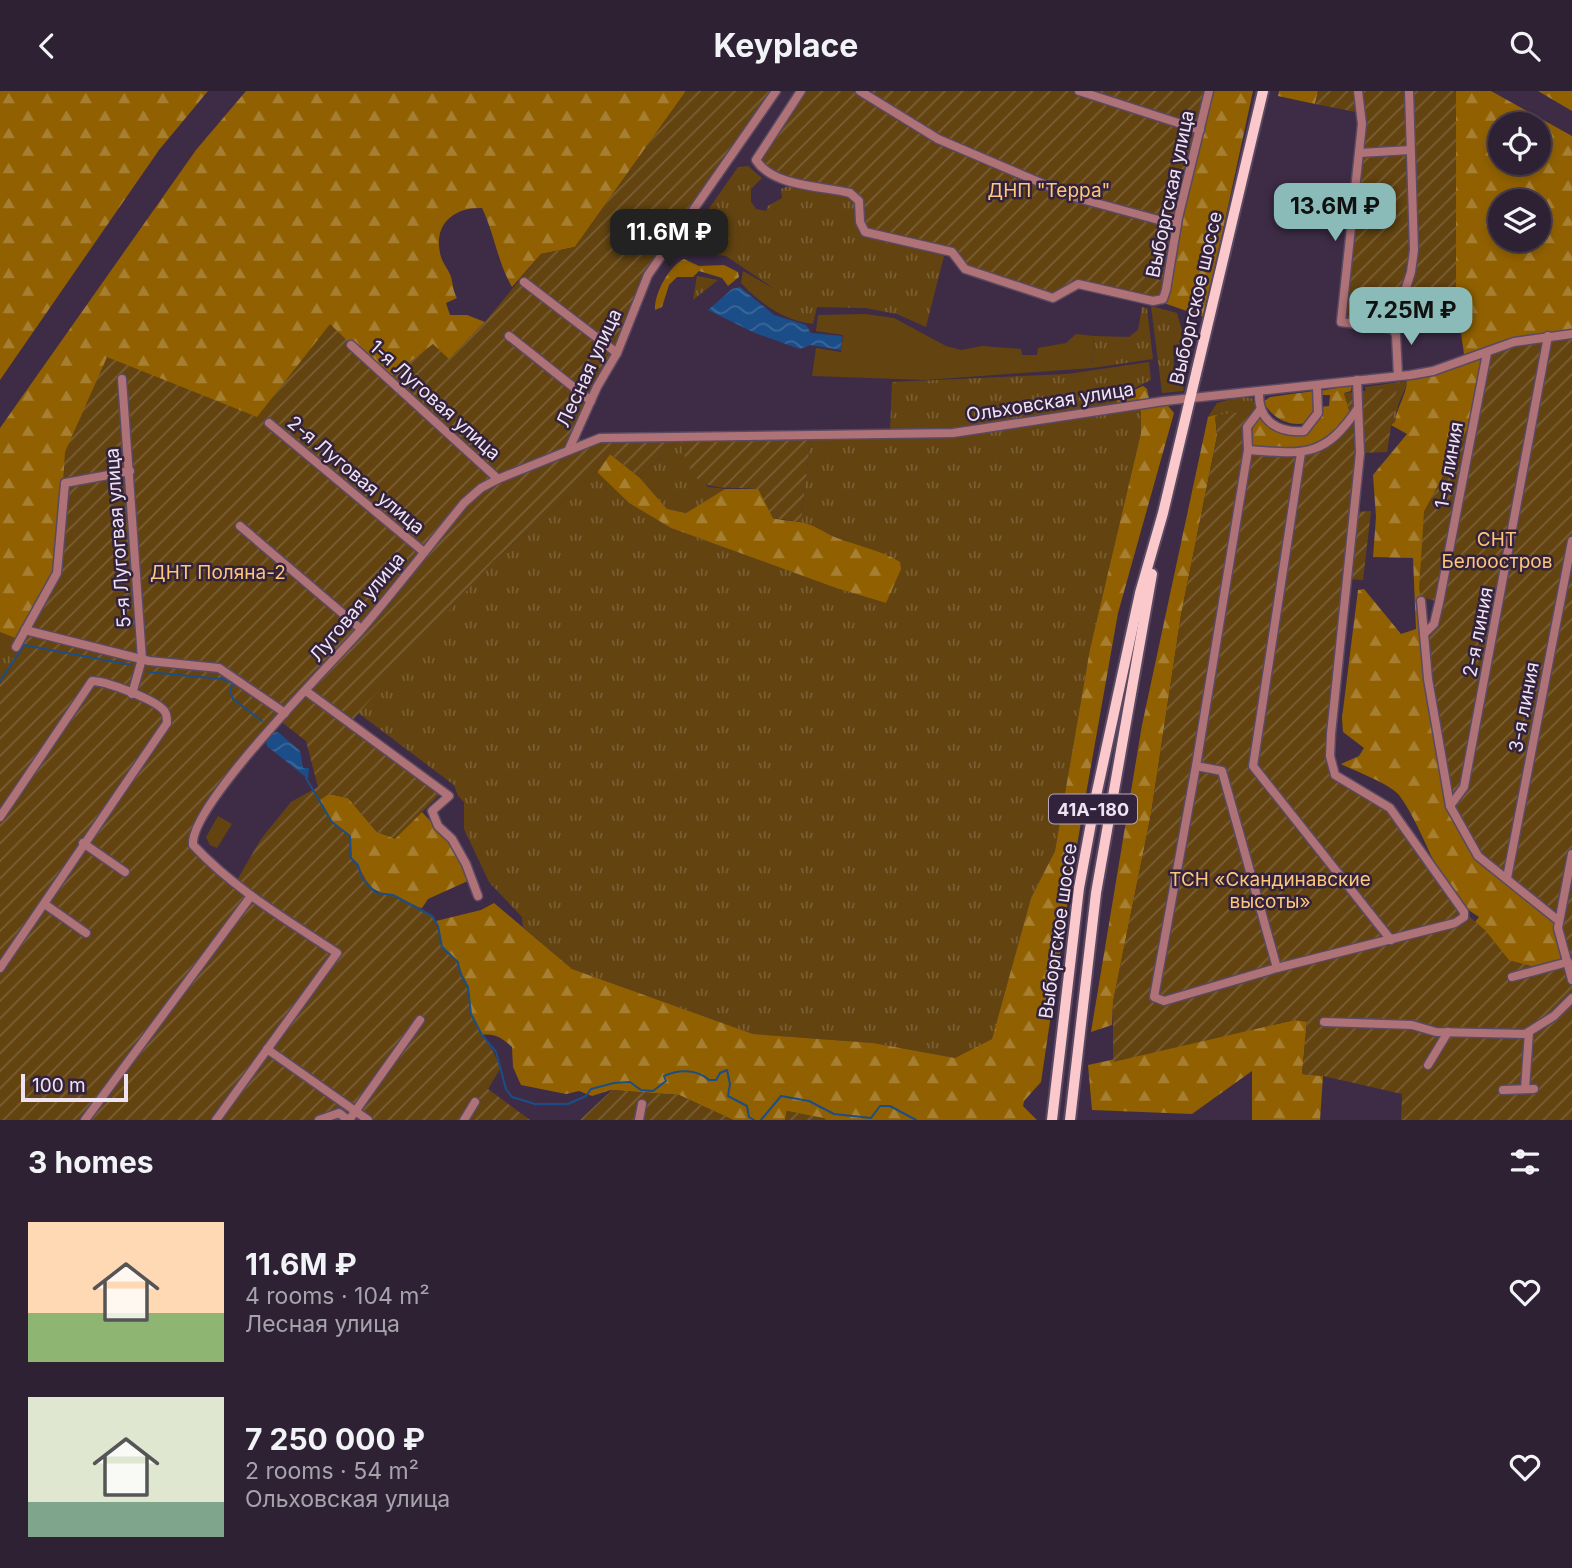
<!DOCTYPE html>
<meta charset="utf-8">
<style>
:root{--surface:#2e2134;--page:#3a2e40;--text:#f1f3f6;--muted:#a7a3ac;--line:#493e4f;--accent:#8bbbb9}
body{margin:0;font-family:Inter,sans-serif;background:var(--page);color:var(--text);height:100vh;display:flex;flex-direction:column;font-size:26px;white-space:nowrap}
*{box-sizing:border-box;margin:0}
p{font-size:23px;color:var(--muted)}
.icon{flex:none;width:38px;height:38px;fill:none;stroke:currentColor;stroke-width:2;stroke-linecap:round;stroke-linejoin:round}
.map{position:relative;height:1029px;overflow:hidden}
.drawer{display:flex;flex-direction:column;background:var(--surface);flex:1}
.drawer>*{flex:none}
.buttons{position:absolute;left:1488px;top:21px;display:grid;gap:14px}
.buttons a{display:grid;place-items:center;width:63px;height:63px;border-radius:50%;background:var(--surface);box-shadow:0 4px 10px #0003,0 0 0 2px var(--line);font-size:35px}
.scale{position:absolute;left:21px;bottom:18px;width:107px;box-sizing:border-box;padding-left:7px;border:4px solid #eee3f3;border-top:0;font-size:19px;line-height:24px;white-space:nowrap;color:#eee3f3;-webkit-text-stroke:5px #33223c;paint-order:stroke}
.price{position:absolute;translate:-50% -60px;padding:0 16px;border-radius:14px;background:var(--accent);color:#111;font-size:23px;line-height:46px;filter:drop-shadow(0 2px 4px #0008)}
.price::after{content:'';position:absolute;left:50%;top:42px;width:21px;height:16px;margin-left:-10px;background:inherit;clip-path:polygon(0 0,100% 0,50% 100%)}
.price.on{background:#222;color:#fff}
ul{padding:0;list-style:none}
li{display:flex;align-items:center;gap:21px;height:175px;padding:0 28px}
li span{display:grid;place-items:center;flex:none;width:196px;height:140px;border-radius:0px;color:#555}
li>.icon{margin-inline-start:auto}
span .icon{width:84px;height:84px;fill:#fffc;stroke-width:1}
li b{font-size:30px}
h2{display:flex;justify-content:space-between;align-items:center;height:84px;padding:0 28px;font-size:30px}
header{display:flex;justify-content:space-between;align-items:center;height:91px;padding:0 28px;background:var(--surface);font-size:32px;font-weight:700}
.map>svg:first-child{display:block}
</style>
<header><svg class="icon" aria-label="back" viewBox="0 0 24 24"><path d="M15 5l-7 7 7 7"/></svg>Keyplace<svg class="icon" aria-label="search" viewBox="0 0 24 24"><circle cx="10" cy="10" r="6"/><path d="M15 15l6 6"/></svg></header>
<div class="map">
<svg width="1572" height="1029" viewBox="0 0 1572 1029">
<defs>
<pattern id="grass-tufts" width="24" height="20" patternUnits="userSpaceOnUse" patternTransform="scale(1.75)"><rect width="24" height="20" fill="#634411"/><path d="M3 7l-1-3M5 7V3M7 7l1-3M15 17l-1-3M17 17v-4M19 17l1-3" fill="none" stroke="#7a5f34"/></pattern>
<pattern id="forest-firs" width="22" height="20" patternUnits="userSpaceOnUse" patternTransform="scale(1.75)"><rect width="22" height="20" fill="#916101"/><path d="M5 1l3.5 6h-7zM16 11l3.5 6h-7z" fill="#a67f33"/></pattern>
<pattern id="garden-furrows" width="10" height="10" patternUnits="userSpaceOnUse" patternTransform="scale(1.75)"><rect width="10" height="10" fill="#634411"/><path d="M-1 1l2-2M0 10L10 0M9 11l2-2" fill="none" stroke="#7a5f34"/></pattern>
<pattern id="water-waves" width="16" height="10" patternUnits="userSpaceOnUse" patternTransform="scale(1.75)"><rect width="16" height="10" fill="#1b4e88"/><path d="M0 5q4-4 8 0t8 0" fill="none" stroke="#3c6799"/></pattern>
</defs>
<rect width="100%" height="100%" fill="#3e2c46"/>
<g fill="url(#grass-tufts)" fill-rule="evenodd">
<path d="M748,75L762,87L751,98V111L756,118L766,120L768,115L782,107L781,98L791,94L850,102L945,161L926,236L897,223L865,217L817,216L813,233C784,230 760,212 741,192L743,180L776,199L726,165L680,159L738,76Z"/>
<path d="M697,185L718,189L693,209Z"/>
<path d="M1151,215L1177,222L1182,240L1194,238L1183,300L1162,302ZM1183,253L1180,282L1174,283L1173,254Z"/>
<path d="M1142,216L1147,217L1153,268L1092,277L1094,245L1129,246L1138,239Z"/>
<path d="M1149,271L1151,289L1122,303L1141,314V342L1090,558L1055,760L1031,807L992,948L955,967L873,952L753,943L572,878L523,836L522,826L489,791L464,738V711L458,705L454,694L357,621L493,470L597,381L629,412L671,437L836,497L886,512L890,499L889,464H879L801,431L811,343L890,341L892,291L1068,283Z"/>
<path d="M1408,290L1398,314L1395,331L1391,334L1397,298L1366,300L1365,296Z"/>
<path d="M1239,306L1252,307L1260,324L1252,327L1244,321L1208,326L1217,312Z"/>
<path d="M677,350L682,351L683,361L708,396L725,398L686,422L667,418L639,386Z"/>
<path d="M0,541L20,549V562L0,593Z"/>
</g>
<g fill="url(#forest-firs)" fill-rule="evenodd">
<path d="M0,0H208L159,59L0,289Z"/>
<path d="M246,0H686L575,156L541,163L512,196C497,170 495,144 482,117C453,116 432,134 441,166C443,173 449,179 451,186C453,193 453,200 457,207L446,212L450,224H467L485,231L449,268L387,288L330,234L258,326L65,392L57,482L20,549L0,541V337L196,59Z"/>
<path d="M1209,0H1253L1204,226L1158,210Z"/>
<path d="M1279,0H1318L1315,13L1278,5Z"/>
<path d="M1456,0H1491L1572,45V243L1474,327L1424,421L1423,535L1559,829L1567,871L1542,878L1509,870L1475,831L1479,826C1437,802 1427,741 1399,704C1390,693 1355,680 1341,673L1359,665L1364,657L1343,641L1342,627L1358,499L1364,498L1401,543L1416,538L1413,467L1373,466L1376,426L1373,384L1407,343L1391,334L1395,331C1397,315 1408,302 1407,286L1465,270L1456,207ZM1500,33H1538V72H1500ZM1500,110H1538V149H1500Z"/>
<path d="M1538,0H1572V20Z"/>
<path d="M684,168L699,175L724,174L738,181L739,186L728,195L722,187L699,180L693,186H677L669,194L662,216L655,219C654,203 669,175 684,168Z"/>
<path d="M1352,294L1351,300L1344,302L1351,325L1319,357L1250,359L1247,336L1260,324L1266,332L1305,342L1320,316L1329,315L1330,304H1320V300Z"/>
<path d="M1143,295L1147,298L1150,312L1164,310L1174,322L1118,522L1071,788L1041,991L1024,1010L1023,1015L1037,1029H827L787,1020L785,1029H733L679,1004L611,999L592,1005L579,1000L566,1003L521,994L513,976L512,956C502,947 495,942 482,944L471,923L468,896L460,882L458,871L442,856L436,830L481,819L494,812L572,878L753,943L873,952L955,967L992,948L1031,807L1055,760L1090,558L1141,342V314L1119,317L1115,306L1118,302L1125,303Z"/>
<path d="M1314,300L1318,307L1311,331C1291,337 1274,329 1263,311L1270,306Z"/>
<path d="M1215,324L1217,345L1181,524L1151,723L1113,911L1112,934L1091,941L1142,634L1208,326Z"/>
<path d="M610,363L639,386L667,418L686,422L725,398H759L773,427C783,430 791,429 800,431C813,433 823,441 835,446C857,455 881,459 900,471L901,478L886,512L836,497L671,437L629,412L597,381Z"/>
<path d="M329,703L348,707L377,741L395,747L422,721L451,752L470,789L428,808L422,817C407,815 369,800 362,787C357,779 358,773 351,767L350,745L332,731L319,708Z"/>
<path d="M1295,929L1307,930L1302,983L1323,985L1320,1029H1252V980L1192,1023L1092,1019L1088,974Z"/>
</g>
<g fill="#634411">
<path d="M865,223L894,227L946,255L961,259L982,255L1021,258L1022,264H1037L1038,257L1066,252L1076,243L1094,245L1092,277L926,289L812,285L816,257L841,261L843,244L816,240L818,224Z"/>
<path d="M218,725L232,733L217,757L210,754L206,746Z"/>
</g>
<g fill="url(#garden-furrows)" fill-rule="evenodd">
<path d="M686,0H776L662,162L579,334L580,354L598,348L811,343L801,431L773,427L758,398C715,395 692,405 681,351L677,350L639,386L610,363L597,381L493,470L349,633L441,702L395,748L377,741L348,707L329,703L320,709L332,731L350,745L351,767C361,776 364,789 376,802C388,800 430,819 436,830C440,838 438,849 442,856C445,862 454,865 457,871C459,874 466,891 468,895C471,903 468,914 471,922C478,943 495,956 500,978L488,998L530,1029H0V593L20,562L14,559L57,482L65,361L107,266L257,326L330,233L387,288L433,253L449,268L485,231L541,163L575,156ZM279,629L306,650L318,696L291,711L261,748L236,791L193,754L198,732Z"/>
<path d="M801,0H1209L1163,208L1078,193L1053,207L965,178L954,163L865,141L860,117L851,102L792,91L756,69Z"/>
<path d="M1318,0H1456V207L1459,226L1390,230L1368,235L1341,231L1361,22L1315,13Z"/>
<path d="M1572,243V1029H1401L1402,1003L1323,985L1302,983L1307,931L1295,929L1113,971V911L1151,723L1181,524L1217,345L1215,324L1244,321L1252,327L1247,336L1250,359L1319,357L1351,325L1344,302L1397,297L1387,361L1360,362L1355,421L1371,420L1363,489L1349,488L1331,643L1335,684L1390,717L1464,821L1485,839L1509,869L1542,878L1567,870L1559,829L1478,765L1450,714L1424,551L1434,533L1439,511L1421,506L1419,498L1424,421L1473,327L1485,264L1514,251Z"/>
<path d="M612,999L679,1004L733,1029H580Z"/>
<path d="M787,1020L824,1027L827,1029H785Z"/>
</g>
<g fill="url(#water-waves)">
<path d="M740,196L774,224L806,234L811,242L842,245L841,259L810,254L800,258L755,242L708,219L732,198Z"/>
<path d="M278,641L300,660L303,677H309L308,688L267,655L266,650L273,642Z"/>
</g>
<g fill="none" stroke-linecap="round" stroke-linejoin="round">
<g stroke="#1b4e88" stroke-width="2">
<path d="M148,581L222,588L233,592L230,600L233,608L262,630"/>
<path d="M0,590L24,554L131,574"/>
<path d="M306,687L332,731L350,745L351,767L358,774L362,787L376,802L393,804L432,825L438,835L442,856L458,871L460,882L468,896L471,923L482,944L496,961L506,998L512,1006L535,1013H568L586,1005L591,998L614,992L630,991L641,999L653,1000L666,990L664,985C678,978 697,978 709,989H716L720,982L727,979L730,993L728,1005L747,1015L749,1026L754,1029"/>
<path d="M761,1029L781,1005L809,1010L834,1023L871,1027L880,1015H890L916,1029"/>
</g>
<defs>
<g id="minor">
<path d="M801,0L756,69C773,96 822,95 850,102L859,110L860,131L865,141L952,161L965,178L1053,207L1078,193L1153,210L1163,208L1166,199L1178,127L1209,0"/>
<path d="M860,0L938,48L1074,106L1177,134"/>
<path d="M1079,0L1200,39"/>
<path d="M1358,0L1362,33L1341,231L1393,238"/>
<path d="M1360,62L1410,59"/>
<path d="M524,191L617,262"/>
<path d="M509,245L591,310"/>
<path d="M351,254L498,388"/>
<path d="M1487,262L1439,512L1434,533L1424,543L1428,588L1450,715L1478,765L1559,830"/>
<path d="M1398,284L1396,244L1393,238L1411,181L1414,159L1409,0"/>
<path d="M122,288L142,568L132,603"/>
<path d="M1259,302C1258,330 1278,342 1304,340L1318,322L1317,296"/>
<path d="M1260,319L1247,336L1248,359L1196,675L1154,906L1164,910L1277,877L1455,832L1464,826V821L1390,717L1335,684L1330,665L1331,643L1360,362L1357,289"/>
<path d="M269,332L424,461"/>
<path d="M569,358L597,296L617,262L648,184L776,0"/>
<path d="M1248,359C1303,363 1324,368 1358,317"/>
<path d="M1301,362L1253,675L1391,849"/>
<path d="M240,435L361,538"/>
<path d="M1421,510L1424,543"/>
<path d="M25,539L149,570L219,577L285,622"/>
<path d="M16,556L57,482L65,392L130,380"/>
<path d="M306,600L449,705L432,720L438,735L452,748L466,773L478,805"/>
<path d="M1196,675L1222,680L1277,877"/>
<path d="M1450,715L1464,696L1548,245"/>
<path d="M0,726L92,590C105,590 158,609 165,621C167,624 167,628 167,632L0,877"/>
<path d="M83,752L125,781"/>
<path d="M1572,763L1558,837L1572,889"/>
<path d="M1507,787L1572,450"/>
<path d="M46,814L86,842"/>
<path d="M1512,886L1568,871"/>
<path d="M1324,931L1412,934L1436,941L1525,943L1554,925L1572,907"/>
<path d="M267,958L368,1029"/>
<path d="M1428,974L1448,941"/>
<path d="M1525,998L1529,941"/>
<path d="M1503,999L1534,998"/>
<path d="M85,1029L251,805"/>
<path d="M216,1029L337,862C287,829 234,798 193,754C189,715 329,575 359,541C395,499 429,455 464,412L481,397L498,388L600,347L953,342L1164,310L1410,284L1433,280L1514,251L1572,243"/>
<path d="M319,1029L339,1022L348,1029"/>
<path d="M349,1029L420,929"/>
<path d="M464,1029L475,1011"/>
<path d="M639,1029L642,1013"/>
</g>
<g id="major">
<path d="M1052,1029L1079,797L1096,705L1140,502L1163,422L1263,0"/>
<path d="M1070,1029L1096,802L1152,483"/>
</g>
</defs>
<use href="#minor" stroke="#5a4962" stroke-width="11"/>
<use href="#major" stroke="#5a4962" stroke-width="14"/>
<use href="#minor" stroke="#af7277" stroke-width="8"/>
<use href="#major" stroke="#fbc8cb" stroke-width="10"/>
</g>
<g text-anchor="middle" dominant-baseline="central" stroke-width="5" stroke-linejoin="round" paint-order="stroke">
<rect fill="#33223c" stroke="#b6a9bc" stroke-width="2" x="1049" y="703.5" width="88" height="29" rx="5"/>
<g font-size="18" font-weight="bold" fill="#eee3f3">
<text x="1093" y="718">41А-180</text>
</g>
<g font-size="19" fill="#fdc67a" stroke="#33223c">
<text x="1049" y="99">ДНП "Терра"</text>
<text x="1497" y="448">СНТ<tspan x="1497" dy="22">Белоостров</tspan></text>
<text x="218" y="481">ДНТ Поляна-2</text>
<text x="1270" y="788">ТСН «Скандинавские<tspan x="1270" dy="22">высоты»</tspan></text>
</g>
<g font-size="19" fill="#eee3f3" stroke="#33223c">
<text transform="translate(1170 103) rotate(-78)">Выборгская улица</text>
<text transform="translate(1196 207) rotate(-77)">Выборгское шоссе</text>
<text transform="translate(589 277) rotate(-65)">Лесная улица</text>
<text transform="translate(435 309) rotate(42)">1-я Луговая улица</text>
<text transform="translate(1050 311) rotate(-9)">Ольховская улица</text>
<text transform="translate(1449 374) rotate(-80)">1-я линия</text>
<text transform="translate(356 384) rotate(40)">2-я Луговая улица</text>
<text transform="translate(118 447) rotate(-94)">5-я Лугогвая улица</text>
<text transform="translate(357 516) rotate(-50)">Луговая улица</text>
<text transform="translate(1478 541) rotate(-79)">2-я линия</text>
<text transform="translate(1524 616) rotate(-79)">3-я линия</text>
<text transform="translate(1058 840) rotate(-82)">Выборгское шоссе</text>
</g>
</g>
</svg>
<div class="buttons">
<a><svg class="icon" aria-label="locate" viewBox="0 0 24 24"><circle cx="12" cy="12" r="6"/><path d="M12 2v4M12 18v4M2 12h4M18 12h4"/></svg></a>
<a><svg class="icon" aria-label="layers" viewBox="0 0 24 24"><path d="M12 4l9 5-9 5-9-5zM3 14l9 5 9-5"/></svg></a>
</div>
<div class="scale">100 m</div>
<b class="price" style="left:1335px;top:152px">13.6M ₽</b>
<b class="price on" style="left:669px;top:178px">11.6M ₽</b>
<b class="price" style="left:1411px;top:256px">7.25M ₽</b>
</div>
<section class="drawer">
<h2>3 homes<svg class="icon" aria-label="filters" viewBox="0 0 24 24"><path d="M4 7h16M4 17h16"/><circle cx="9" cy="7" r="2"/><circle cx="15" cy="17" r="2"/></svg></h2>
<ul>
<li><span style="background:linear-gradient(#ffd9b3 65%,#8fb573 0)"><svg class="icon" aria-label="home" viewBox="0 0 24 24"><path d="M3 11l9-7 9 7M6 9v11h12V9"/></svg></span><div><b>11.6M ₽</b><p>4 rooms · 104 m²</p><p>Лесная улица</p></div><svg class="icon" aria-label="heart" viewBox="0 0 24 24"><path d="M12 20l-8-8c-3-5 5-10 8-4 3-6 11-1 8 4z"/></svg></li>
<li><span style="background:linear-gradient(#dfe7d0 75%,#7fa58c 0)"><svg class="icon" aria-label="home" viewBox="0 0 24 24"><path d="M3 11l9-7 9 7M6 9v11h12V9"/></svg></span><div><b>7 250 000 ₽</b><p>2 rooms · 54 m²</p><p>Ольховская улица</p></div><svg class="icon" aria-label="heart" viewBox="0 0 24 24"><path d="M12 20l-8-8c-3-5 5-10 8-4 3-6 11-1 8 4z"/></svg></li>
</ul>
</section>
